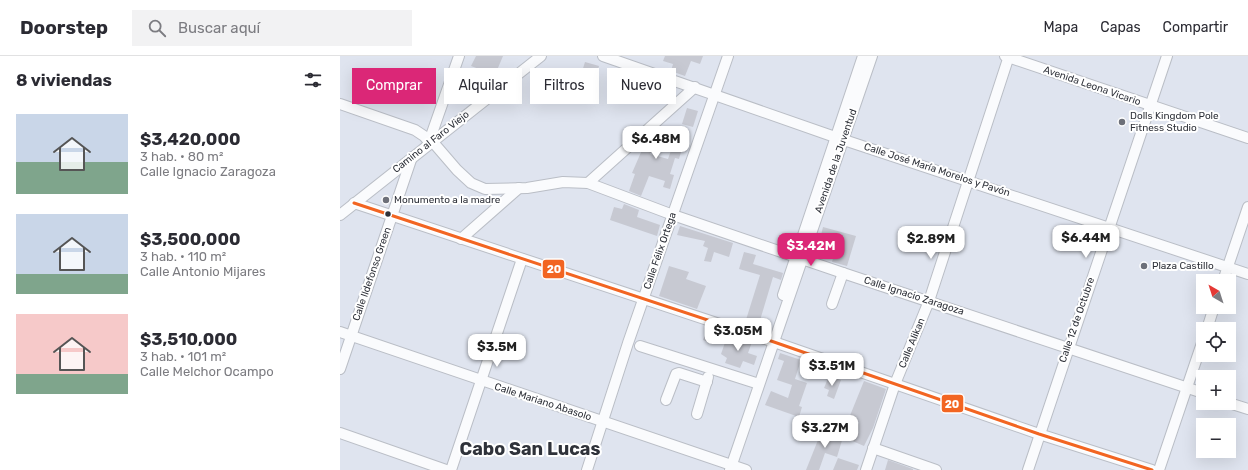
<!DOCTYPE html>
<html lang="es">
<meta charset="utf-8">
<style>
:root{--surface:#fff;--page:#f2f2f3;--text:#2b2b33;--muted:#7c7c81;--line:#e1e1e2;--accent:#db2777}
body{margin:0;font-family:Rubik,sans-serif;background:var(--page);color:var(--text);height:100vh;display:flex;flex-direction:column;font-size:15px;white-space:nowrap}
*{box-sizing:border-box;margin:0}
p{font-size:13px;color:var(--muted)}
.icon{flex:none;width:22px;height:22px;fill:none;stroke:currentColor;stroke-width:2;stroke-linecap:round;stroke-linejoin:round}
.map{position:relative;flex:1;overflow:hidden}
.side{display:flex;flex-direction:column;background:var(--surface);width:340px}
.side>*{flex:none}
.guide{position:absolute;left:12px;top:12px;width:380px;height:36px;display:flex;gap:8px}
.needle{width:26px;rotate:321deg}
.fabs{position:absolute;left:856px;top:218px;display:grid;gap:8px}
.fabs a{display:grid;place-items:center;width:40px;height:40px;border-radius:0px;background:var(--surface);box-shadow:0 4px 16px #0002;font-size:20px}
.price{position:absolute;translate:-50% -34px;padding:0 9px;border-radius:8px;background:#fff;color:#222;font-size:13px;line-height:26px;filter:drop-shadow(0 1px 2px #0008)}
.price::after{content:'';position:absolute;left:50%;top:24px;width:12px;height:9px;margin-left:-6px;background:inherit;clip-path:polygon(0 0,100% 0,50% 100%)}
.price.current{background:var(--accent);color:#fff}
ul{padding:0;list-style:none}
li{display:flex;align-items:center;gap:12px;height:100px;padding:0 16px}
li span{display:grid;place-items:center;flex:none;width:112px;height:80px;border-radius:0px;color:#555}
li>.icon{margin-inline-start:auto}
span .icon{width:48px;height:48px;fill:#fffc;stroke-width:1}
li b{font-size:17px}
h2{display:flex;justify-content:space-between;align-items:center;height:48px;padding:0 16px;font-size:17px}
.tag{padding:0 14px;border-radius:0px;background:var(--surface);box-shadow:0 4px 16px #0002;font-size:14px;line-height:36px}
.tag.current{background:var(--accent);color:#fff}
header{display:flex;align-items:center;gap:24px;box-sizing:border-box;height:56px;padding:0 20px;background:var(--surface);border-bottom:1px solid var(--line)}
header strong{font-size:19px}
nav{display:flex;gap:22px;margin-inline-start:auto;font-size:14px}
.search{width:280px;height:36px;background:var(--page);display:flex;align-items:center;gap:10px;box-sizing:border-box;padding:0 14px;border-radius:0px;color:var(--muted);font-size:15px}
main{display:flex;flex:1;min-height:0}
.map>svg:first-child{display:block}
</style>
<header>
<strong>Doorstep</strong>
<div class="search"><svg class="icon" aria-label="search" viewBox="0 0 24 24"><circle cx="10" cy="10" r="6"/><path d="M15 15l6 6"/></svg>Buscar aquí</div>
<nav><a>Mapa</a><a>Capas</a><a>Compartir</a></nav>
</header>
<main>
<section class="side">
<h2>8 viviendas<svg class="icon" aria-label="filters" viewBox="0 0 24 24"><path d="M4 7h16M4 17h16"/><circle cx="9" cy="7" r="2"/><circle cx="15" cy="17" r="2"/></svg></h2>
<ul>
<li><span style="background:linear-gradient(#c9d6e8 60%,#7fa58c 0)"><svg class="icon" aria-label="home" viewBox="0 0 24 24"><path d="M3 11l9-7 9 7M6 9v11h12V9"/></svg></span><div><b>$3,420,000</b><p>3 hab. · 80 m²</p><p>Calle Ignacio Zaragoza</p></div></li>
<li><span style="background:linear-gradient(#c9d6e8 75%,#7fa58c 0)"><svg class="icon" aria-label="home" viewBox="0 0 24 24"><path d="M3 11l9-7 9 7M6 9v11h12V9"/></svg></span><div><b>$3,500,000</b><p>3 hab. · 110 m²</p><p>Calle Antonio Mijares</p></div></li>
<li><span style="background:linear-gradient(#f6c9c9 75%,#7fa58c 0)"><svg class="icon" aria-label="home" viewBox="0 0 24 24"><path d="M3 11l9-7 9 7M6 9v11h12V9"/></svg></span><div><b>$3,510,000</b><p>3 hab. · 101 m²</p><p>Calle Melchor Ocampo</p></div></li>
</ul>
</section>
<div class="map">
<svg width="908" height="414" viewBox="0 0 908 414">
<rect width="100%" height="100%" fill="#dfe4ef"/>
<g fill="#c7c9d2" fill-rule="evenodd">
<path d="M136,0H163L155,19L131,10Z"/>
<path d="M325,0H363L360,8L351,5L345,20L331,15L333,8L323,5Z"/>
<path d="M245,6L259,10L255,23L241,19Z"/>
<path d="M347,52L358,55L353,71L342,68Z"/>
<path d="M319,72L339,78L337,87L339,90L338,95L341,96L339,103L335,102L330,118L334,119L330,133L323,131L325,125L309,120L301,140L289,135L295,118L292,117L302,94L298,92ZM319,82L334,86L328,103L310,98Z"/>
<path d="M284,148L299,154L297,161L320,169L317,180L270,164L274,151L282,153Z"/>
<path d="M340,170L393,187L389,201L374,196L371,206L364,205L368,192L363,190L365,185L337,179Z"/>
<path d="M483,171L516,180L507,210L492,206L497,188L480,183Z"/>
<path d="M404,196L416,199L413,208L443,217L441,224L433,221L418,271L405,267L420,219L399,213Z"/>
<path d="M329,210L349,216L346,223L366,230L357,253L319,240Z"/>
<path d="M368,271L378,274L374,278L371,287L363,284Z"/>
<path d="M388,278L412,286L408,297L417,300L414,309L403,305L400,312L385,307L387,302L381,298Z"/>
<path d="M440,297L461,304L455,323L467,327L459,350L462,351L459,361L425,349L431,335L448,342L452,329L437,324L444,305L438,303Z"/>
<path d="M489,320L501,324L494,343L487,340L489,334L484,332Z"/>
<path d="M524,325L546,333L533,372L524,390L510,384L519,366L509,362Z"/>
<path d="M482,374L503,381L497,401L485,397L479,414H466Z"/>
<path d="M498,402L519,409L517,414H493Z"/>
<path d="M548,404L573,413V414H545Z"/>
</g>
<g fill="none" stroke-linecap="round" stroke-linejoin="round">
<defs>
<g id="minor">
<path d="M119,0L91,80L92,85L117,114L131,127L145,133L187,132L223,126L248,127L333,159L503,217L863,337"/>
<path d="M263,0L495,81L908,218"/>
<path d="M665,0L908,82"/>
<path d="M0,48L75,74L84,80L90,87"/>
<path d="M248,127L355,31"/>
<path d="M14,147L434,286L699,378L812,414"/>
<path d="M0,159L201,0"/>
<path d="M121,183L179,132"/>
<path d="M883,225L908,151"/>
<path d="M443,239L523,0"/>
<path d="M492,248L503,217"/>
<path d="M867,273L874,251"/>
<path d="M0,276L406,414"/>
<path d="M300,290L419,328"/>
<path d="M0,313L72,101"/>
<path d="M326,344L336,318L339,317L367,326"/>
<path d="M889,347L908,353"/>
<path d="M357,358L368,321"/>
<path d="M0,377L106,414"/>
<path d="M533,392L596,414"/>
<path d="M111,414L182,203"/>
<path d="M247,414L288,287L388,0"/>
<path d="M390,414L532,0"/>
<path d="M526,414L555,328L589,245L669,0"/>
<path d="M688,414L827,0"/>
<path d="M819,414L863,284"/>
</g>
</defs>
<use href="#minor" stroke="#babec6" stroke-width="12"/>
<use href="#minor" stroke="#fafbfd" stroke-width="10"/>
<defs>
<path id="bus-1" d="M14,147L434,286L699,378L812,414"/>
</defs>
<use href="#bus-1" stroke="#fff" stroke-width="6"/>
<use href="#bus-1" stroke="#f26522" stroke-width="3"/>
</g>
<g fill="#6d7079" stroke="#fff" stroke-width="1.5">
<circle cx="782" cy="66" r="4"/>
<circle cx="46" cy="144" r="4"/>
<circle cx="804" cy="210" r="4"/>
</g>
<circle fill="#2f323a" stroke="#fff" stroke-width="1.5" cx="48" cy="158" r="3.5"/>
<g text-anchor="middle" dominant-baseline="central" stroke-width="4" stroke-linejoin="round" paint-order="stroke">
<g font-size="10" fill="#2f323a" stroke="#fff">
<text transform="translate(752 30) rotate(19)">Avenida Leona Vicario</text>
<text transform="translate(91 86) rotate(-38)">Camino al Faro Viejo</text>
<text transform="translate(496 105) rotate(-71)">Avenida de la Juventud</text>
<text transform="translate(597 114) rotate(18)">Calle José María Morelos y Pavón</text>
<text transform="translate(320 195) rotate(-71)">Calle Félix Ortega</text>
<text transform="translate(32 218) rotate(-71)">Calle Ildefonso Green</text>
<text transform="translate(574 240) rotate(18)">Calle Ignacio Zaragoza</text>
<text transform="translate(737 264) rotate(-71)">Calle 12 de Octubre</text>
<text transform="translate(572 287) rotate(-68)">Calle Alikan</text>
<text transform="translate(203 346) rotate(18)">Calle Mariano Abasolo</text>
</g>
<g font-size="10" fill="#2f323a" stroke="#fff" text-anchor="start">
<text x="790" y="60">Dolls Kingdom Pole<tspan x="790" dy="12">Fitness Studio</tspan></text>
<text x="54" y="144">Monumento a la madre</text>
<text x="812" y="210">Plaza Castillo</text>
</g>
<g font-size="18" font-weight="bold" fill="#2f323a" stroke="#fff">
<text x="190" y="393">Cabo San Lucas</text>
</g>
</g>
<g stroke="#fff" stroke-width="1.5">
<rect x="202" y="203" width="23" height="20" rx="4" fill="#f26522"/>
<rect x="601" y="338" width="23" height="19" rx="4" fill="#f26522"/>
</g>
<g font-size="11" text-anchor="middle" font-weight="bold" fill="#fff">
<text x="214" y="217">20</text>
<text x="612" y="352">20</text>
</g>
</svg>
<div class="fabs">
<a><svg class="needle" viewBox="-14 -14 28 28"><path d="M0-13l5 13h-10z" fill="#e53935"/><path d="M0 13l5-13h-10z" fill="#7c7c81"/></svg></a>
<a><svg class="icon" aria-label="locate" viewBox="0 0 24 24"><circle cx="12" cy="12" r="6"/><path d="M12 2v4M12 18v4M2 12h4M18 12h4"/></svg></a>
<a>+</a>
<a>−</a>
</div>
<b class="price" style="left:316px;top:104px">$6.48M</b>
<b class="price" style="left:746px;top:203px">$6.44M</b>
<b class="price" style="left:591px;top:204px">$2.89M</b>
<b class="price current" style="left:471px;top:211px">$3.42M</b>
<b class="price" style="left:398px;top:296px">$3.05M</b>
<b class="price" style="left:157px;top:312px">$3.5M</b>
<b class="price" style="left:492px;top:331px">$3.51M</b>
<b class="price" style="left:485px;top:393px">$3.27M</b>
<div class="guide">
<a class="tag current">Comprar</a>
<a class="tag">Alquilar</a>
<a class="tag">Filtros</a>
<a class="tag">Nuevo</a>
</div>
</div>
</main>
